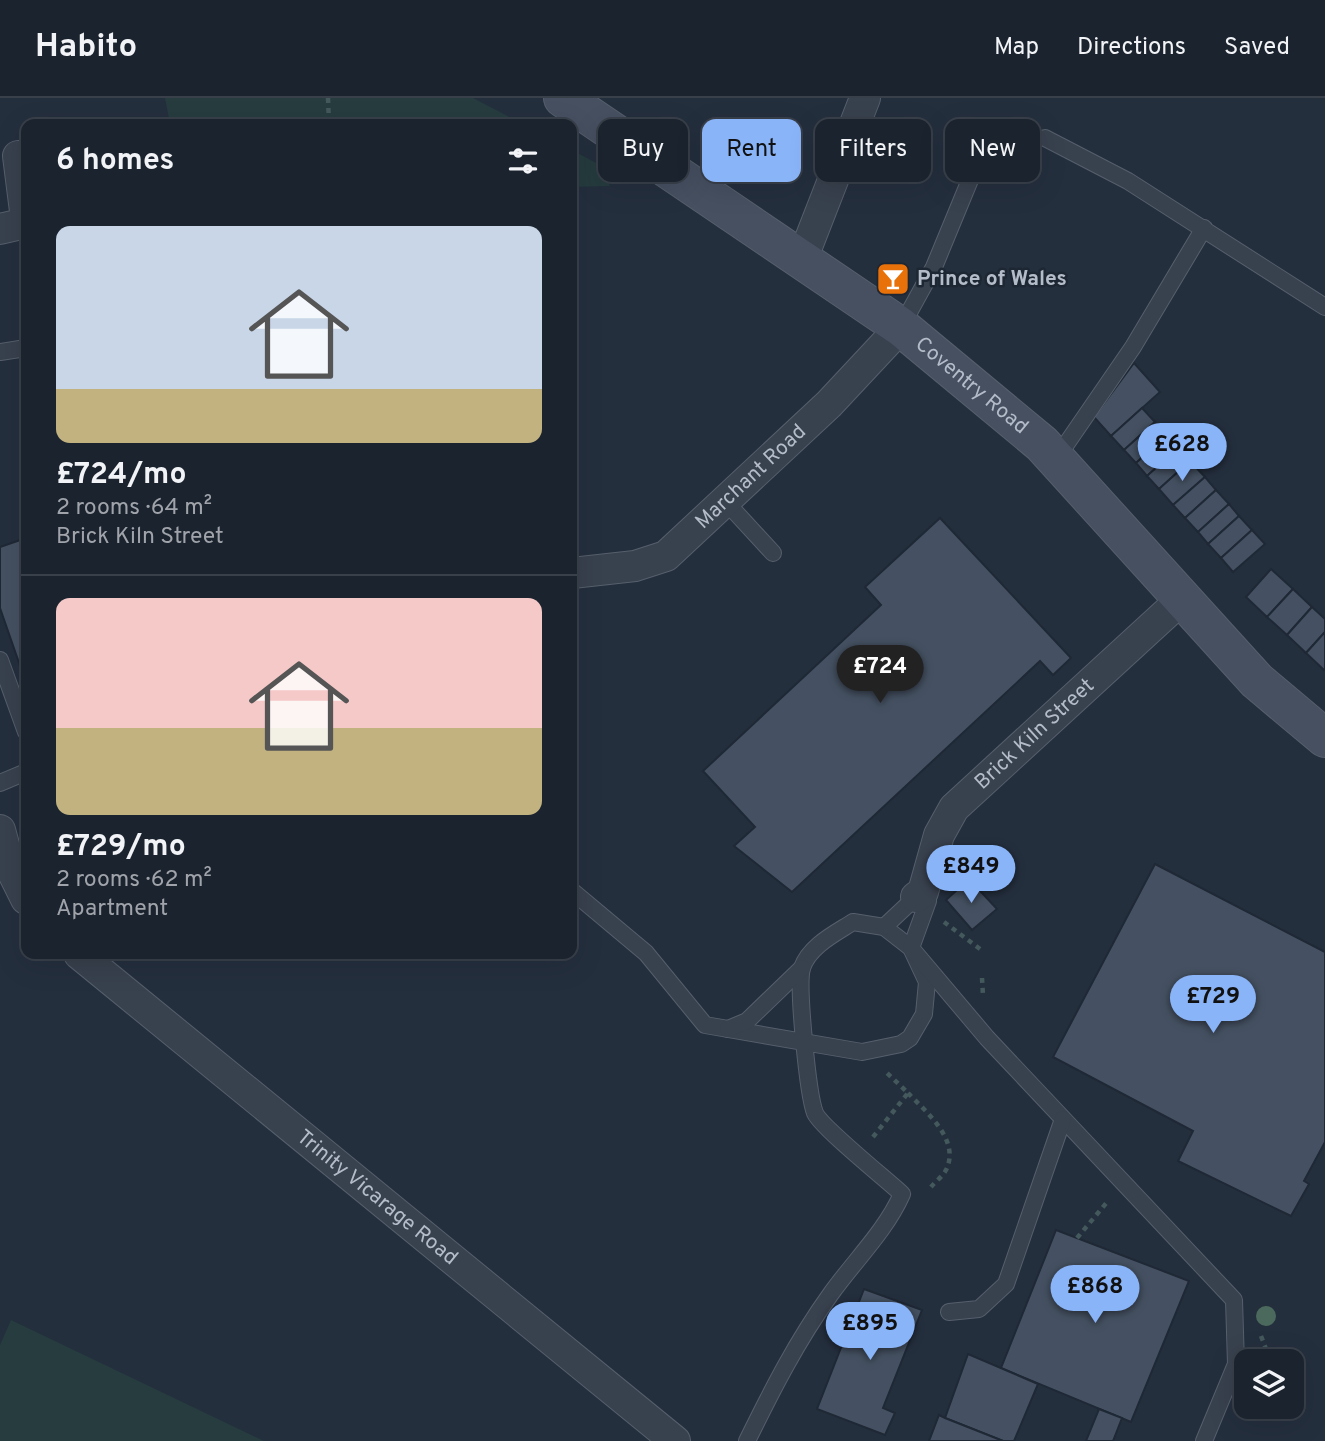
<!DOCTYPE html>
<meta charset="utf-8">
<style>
:root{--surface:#1b232e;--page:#282f3a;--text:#f1f3f6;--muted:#a0a4aa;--line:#39404a;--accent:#8ab4f8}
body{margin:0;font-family:Overpass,sans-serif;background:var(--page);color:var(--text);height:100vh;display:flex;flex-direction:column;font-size:26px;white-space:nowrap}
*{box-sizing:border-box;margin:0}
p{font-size:23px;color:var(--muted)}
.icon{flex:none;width:38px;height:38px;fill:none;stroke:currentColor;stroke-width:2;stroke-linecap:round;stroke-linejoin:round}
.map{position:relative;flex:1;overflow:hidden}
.side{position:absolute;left:21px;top:21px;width:556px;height:840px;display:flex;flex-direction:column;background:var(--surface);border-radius:14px;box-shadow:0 7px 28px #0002,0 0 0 2px var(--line)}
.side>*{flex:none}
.guide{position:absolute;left:598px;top:21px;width:621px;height:63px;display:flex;gap:14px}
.controls{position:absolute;left:1234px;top:1251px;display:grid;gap:14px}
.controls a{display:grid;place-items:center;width:70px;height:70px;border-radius:14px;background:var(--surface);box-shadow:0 7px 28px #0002,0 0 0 2px var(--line);font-size:35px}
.price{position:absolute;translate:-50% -60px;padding:0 16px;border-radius:24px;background:var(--accent);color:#111;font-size:23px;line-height:46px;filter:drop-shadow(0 2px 4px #0008)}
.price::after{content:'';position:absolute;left:50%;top:42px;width:21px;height:16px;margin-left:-10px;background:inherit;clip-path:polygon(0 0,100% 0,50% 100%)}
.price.current{background:#222;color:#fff}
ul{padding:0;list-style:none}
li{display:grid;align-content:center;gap:14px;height:371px;padding:0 35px}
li+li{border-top:2px solid var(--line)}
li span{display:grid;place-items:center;height:217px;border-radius:14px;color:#555}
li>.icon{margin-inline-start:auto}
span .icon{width:126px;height:126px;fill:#fffc;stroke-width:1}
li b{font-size:30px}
h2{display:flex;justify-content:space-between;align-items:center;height:84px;padding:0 35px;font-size:30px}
.chip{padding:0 24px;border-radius:14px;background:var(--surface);box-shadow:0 7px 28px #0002,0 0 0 2px var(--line);font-size:24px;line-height:63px}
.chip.current{background:var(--accent);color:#111}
header{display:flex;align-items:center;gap:42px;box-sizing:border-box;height:98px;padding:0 35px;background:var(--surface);border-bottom:2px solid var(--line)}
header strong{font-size:33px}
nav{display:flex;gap:38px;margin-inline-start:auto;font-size:24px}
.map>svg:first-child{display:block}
</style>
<header>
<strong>Habito</strong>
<nav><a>Map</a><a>Directions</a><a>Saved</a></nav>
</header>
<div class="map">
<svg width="1325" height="1343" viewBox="0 0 1325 1343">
<rect width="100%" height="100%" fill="#242f3e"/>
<g fill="#263c3f">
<path d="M165,0H473L523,26H170Z"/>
<path d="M572,52L600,67L610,88L572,89Z"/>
<path d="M11,1222L264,1343H0V1247Z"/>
</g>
<g fill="#455162" stroke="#1f2835" stroke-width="2">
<path d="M1134,265L1160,294L1111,338L1094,319Z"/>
<path d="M1142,310L1155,324L1124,352L1111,338Z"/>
<path d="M1155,324L1167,337L1136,365L1124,352Z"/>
<path d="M1167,337L1178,350L1147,378L1136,365Z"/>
<path d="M1178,350L1190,363L1159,391L1147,378Z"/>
<path d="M1190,363L1205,379L1173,407L1159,391Z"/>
<path d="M1205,379L1216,392L1185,420L1173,407Z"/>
<path d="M1216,392L1229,406L1198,434L1185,420Z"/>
<path d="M1229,406L1239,418L1208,446L1198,434Z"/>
<path d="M1239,418L1252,432L1221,460L1208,446Z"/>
<path d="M940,420L1071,560L1053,577L1040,563L792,794L734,748L755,729L703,673L881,507L865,489Z"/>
<path d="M1252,432L1265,446L1233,474L1221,460Z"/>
<path d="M26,440V585L0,510V449Z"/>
<path d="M1271,471L1293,491L1267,519L1246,499Z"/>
<path d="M1293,491L1312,509L1287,537L1267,519Z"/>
<path d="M1312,509L1325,521V534L1306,555L1287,537Z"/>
<path d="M1325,534V571L1324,572L1306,555Z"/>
<path d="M1155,766L1325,854V1044L1304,1083L1309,1086L1291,1118L1178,1063L1193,1033L1053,959Z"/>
<path d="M969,781L997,811L972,832L946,802Z"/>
<path d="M1056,1132L1189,1183L1131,1324L1001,1270Z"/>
<path d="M864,1191L922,1212L883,1310L895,1315L885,1337L817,1311Z"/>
<path d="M968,1256L1038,1286L1014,1343H1003L945,1320Z"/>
<path d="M1099,1311L1122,1320L1113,1343H1086Z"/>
<path d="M939,1317L945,1320L1003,1343H929Z"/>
</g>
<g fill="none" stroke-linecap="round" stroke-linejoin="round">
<defs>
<g id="service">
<path d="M1045,40L1128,83L1325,209"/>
<path d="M901,229L934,169L972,77"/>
<path d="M0,254L26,250"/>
<path d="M1056,361L1133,249L1204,130"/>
<path d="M726,404L773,455"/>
<path d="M0,562L26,634"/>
<path d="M0,685L26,674"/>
<path d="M572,793L646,855L705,927L862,954L901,946L910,940L924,916L927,884L911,850L884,829L853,824C836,835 809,848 802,870C797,888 808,997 815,1015C821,1029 887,1082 902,1096C885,1134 854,1163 830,1197C797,1243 772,1292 747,1343"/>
<path d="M928,803L911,850L987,940L1234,1202L1236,1266L1204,1343"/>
<path d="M884,829L916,799"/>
<path d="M728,931L747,923L802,870"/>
<path d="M949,1214L979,1211L1006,1186L1063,1021"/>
</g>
<g id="minor">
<path d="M18,58L26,121"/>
<path d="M0,131L26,125"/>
<path d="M801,164L865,0"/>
<path id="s1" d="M572,475L635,468L666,458L829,306L901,229"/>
<path d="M0,732L10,769L26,801"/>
<path id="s2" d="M916,799L923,794L939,737L954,710L1183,500"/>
<path id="s3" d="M79,856L675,1343"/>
</g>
<g id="secondary">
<path id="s4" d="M563,0L901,229L1042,346L1257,583L1325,640"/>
</g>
</defs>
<use href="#service" stroke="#565f6c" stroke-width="18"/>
<use href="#minor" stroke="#565f6c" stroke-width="32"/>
<use href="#secondary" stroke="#565f6c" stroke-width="40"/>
<g stroke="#44595c" stroke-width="4.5" stroke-dasharray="5 5" stroke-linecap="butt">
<path d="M328,0L329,26"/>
<path d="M944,824L980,851"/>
<path d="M982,880L983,898"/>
<path d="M908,995C926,1014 961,1042 946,1072C943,1078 935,1084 931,1089"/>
<path d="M873,1039L908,995L885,973"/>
<path d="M1077,1140L1108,1103"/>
<path d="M1261,1238L1268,1256L1265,1264"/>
</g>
<use href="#service" stroke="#38414e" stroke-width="16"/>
<use href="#minor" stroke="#38414e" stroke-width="30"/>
<use href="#secondary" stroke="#465061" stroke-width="38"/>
</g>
<circle fill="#4b6a5d" cx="1266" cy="1218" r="10"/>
<defs>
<symbol id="bar-square" viewBox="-11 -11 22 22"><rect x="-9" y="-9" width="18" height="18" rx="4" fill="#e8710a" stroke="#1d2633"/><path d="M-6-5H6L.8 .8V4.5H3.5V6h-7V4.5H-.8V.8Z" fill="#fff"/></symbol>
</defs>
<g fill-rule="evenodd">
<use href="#bar-square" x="874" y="162" width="38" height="38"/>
</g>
<g text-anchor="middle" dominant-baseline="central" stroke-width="5" stroke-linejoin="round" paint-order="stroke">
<g font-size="21" font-weight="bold" fill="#b4bcc9" stroke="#1d2633" text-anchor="start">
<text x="917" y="181">Prince of Wales</text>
</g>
<g font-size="21" fill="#b4bcc9" stroke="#1d2633">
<text stroke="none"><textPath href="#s4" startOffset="500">Coventry Road</textPath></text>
<text stroke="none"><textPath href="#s1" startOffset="212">Marchant Road</textPath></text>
<text stroke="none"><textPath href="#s2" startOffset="208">Brick Kiln Street</textPath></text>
<text stroke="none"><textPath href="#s3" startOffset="385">Trinity Vicarage Road</textPath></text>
</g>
</g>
</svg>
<div class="controls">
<a><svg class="icon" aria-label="layers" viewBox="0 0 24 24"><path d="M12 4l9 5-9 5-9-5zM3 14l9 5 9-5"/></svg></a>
</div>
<b class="price" style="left:1182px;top:385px">£628</b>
<b class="price current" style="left:880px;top:607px">£724</b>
<b class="price" style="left:971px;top:807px">£849</b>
<b class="price" style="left:1213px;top:937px">£729</b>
<b class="price" style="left:1095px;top:1227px">£868</b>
<b class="price" style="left:870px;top:1264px">£895</b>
<div class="guide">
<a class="chip">Buy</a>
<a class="chip current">Rent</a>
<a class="chip">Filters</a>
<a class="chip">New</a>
</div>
<section class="side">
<h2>6 homes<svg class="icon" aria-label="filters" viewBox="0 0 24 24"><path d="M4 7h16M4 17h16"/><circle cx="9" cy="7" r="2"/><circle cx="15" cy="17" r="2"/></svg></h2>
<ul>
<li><span style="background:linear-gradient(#c9d6e8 75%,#c2b280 0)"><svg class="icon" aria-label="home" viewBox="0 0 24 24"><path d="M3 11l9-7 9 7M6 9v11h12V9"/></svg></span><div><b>£724/mo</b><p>2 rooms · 64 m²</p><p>Brick Kiln Street</p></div></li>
<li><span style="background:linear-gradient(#f6c9c9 60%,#c2b280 0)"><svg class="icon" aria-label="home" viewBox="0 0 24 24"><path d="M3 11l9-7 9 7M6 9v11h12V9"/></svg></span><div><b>£729/mo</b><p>2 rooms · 62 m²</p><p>Apartment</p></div></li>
</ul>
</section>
</div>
